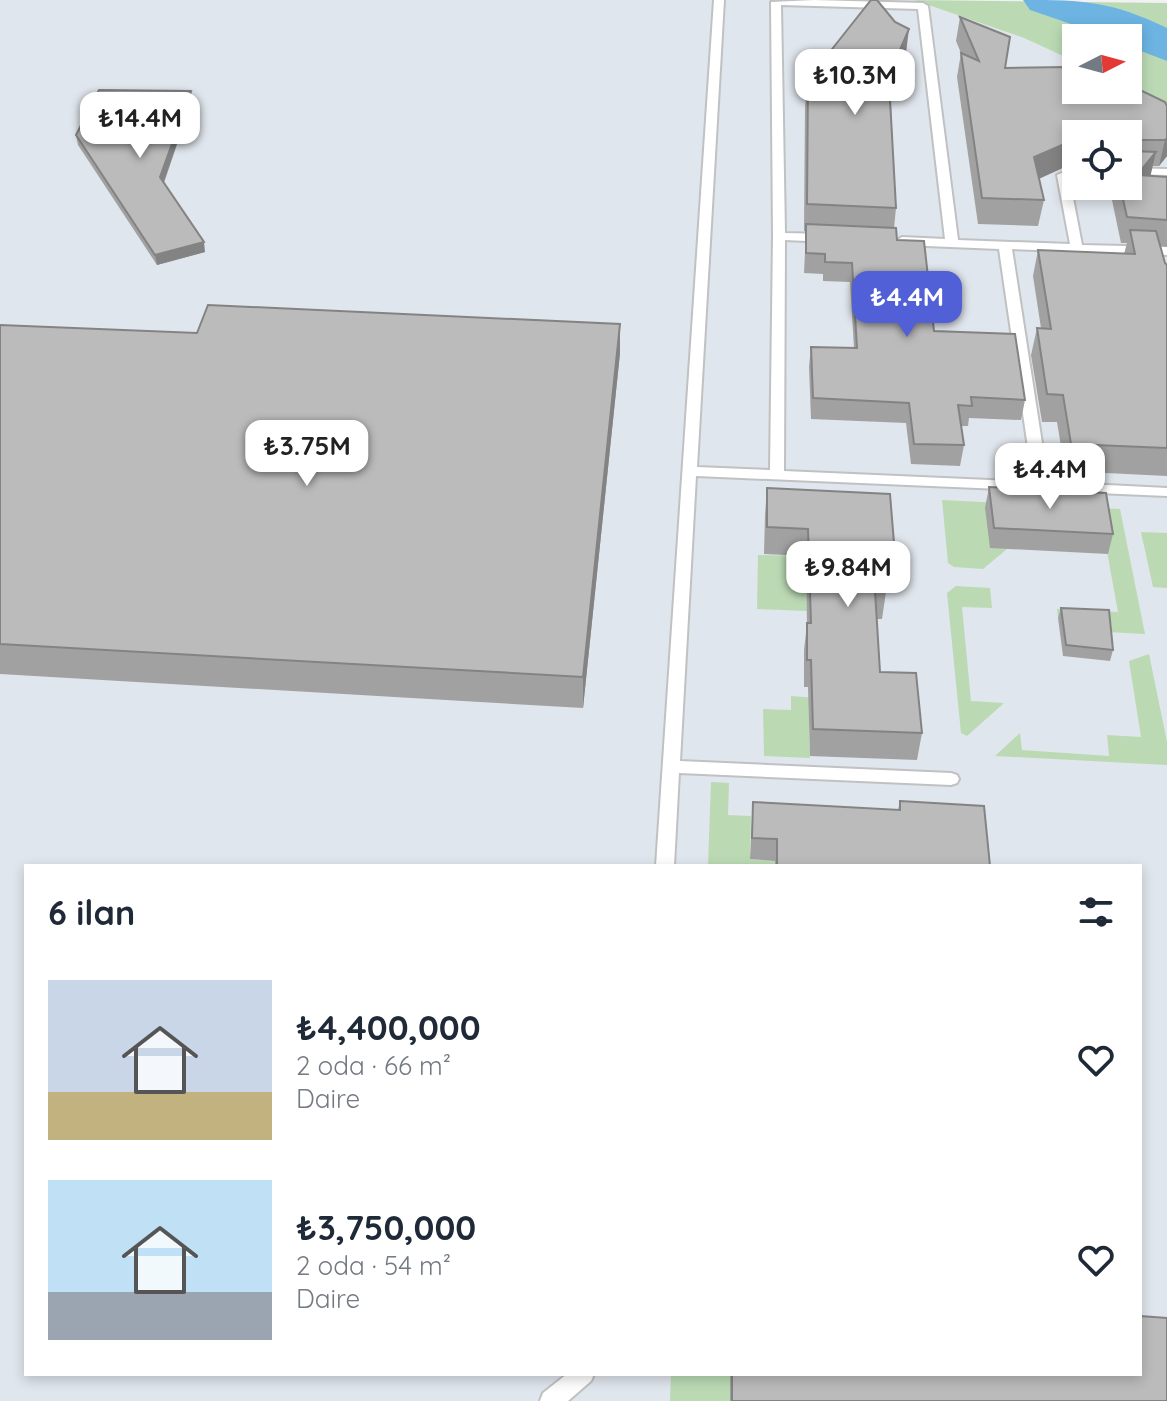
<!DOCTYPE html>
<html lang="tr">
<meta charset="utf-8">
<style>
:root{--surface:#fff;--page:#f6f6f7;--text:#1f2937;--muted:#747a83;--accent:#5160d6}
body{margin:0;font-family:Quicksand,sans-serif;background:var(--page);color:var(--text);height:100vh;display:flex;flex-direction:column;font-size:30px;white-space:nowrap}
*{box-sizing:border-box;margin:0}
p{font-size:26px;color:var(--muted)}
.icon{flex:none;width:44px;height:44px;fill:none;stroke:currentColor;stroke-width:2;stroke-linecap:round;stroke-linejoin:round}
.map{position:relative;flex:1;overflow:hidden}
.panel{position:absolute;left:24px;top:864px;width:1118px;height:512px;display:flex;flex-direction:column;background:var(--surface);border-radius:0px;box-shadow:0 4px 12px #0003}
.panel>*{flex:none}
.needle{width:52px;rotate:84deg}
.controls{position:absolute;left:1062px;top:24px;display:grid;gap:16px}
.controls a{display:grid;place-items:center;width:80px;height:80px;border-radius:0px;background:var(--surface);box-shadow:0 4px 12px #0003;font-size:40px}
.price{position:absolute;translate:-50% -68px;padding:0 18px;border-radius:16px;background:#fff;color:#222;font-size:26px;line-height:52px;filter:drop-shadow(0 2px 4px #0008)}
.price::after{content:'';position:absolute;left:50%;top:48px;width:24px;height:18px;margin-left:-12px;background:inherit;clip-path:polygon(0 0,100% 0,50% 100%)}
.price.current{background:var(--accent);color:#fff}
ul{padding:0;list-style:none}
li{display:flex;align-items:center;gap:24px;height:200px;padding:0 24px}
li span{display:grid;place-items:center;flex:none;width:224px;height:160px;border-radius:0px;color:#555}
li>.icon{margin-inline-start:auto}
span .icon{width:96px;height:96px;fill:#fffc;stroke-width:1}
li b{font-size:34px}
h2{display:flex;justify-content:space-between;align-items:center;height:96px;padding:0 24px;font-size:34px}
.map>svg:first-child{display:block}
</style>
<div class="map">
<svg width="1167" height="1401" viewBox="0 0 1167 1401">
<rect width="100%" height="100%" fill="#f1f1f3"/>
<path fill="#e0e6ed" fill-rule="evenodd" d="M0,0H914L1024,38L1076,62V90L1128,87L1167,106V1401H0ZM1076,134H1128V186H1076ZM26,866H1140V1374H26Z"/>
<g fill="#bbdab4">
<path d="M914,0L1167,3V106L1128,87V38H1076V62L1024,38Z"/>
<path d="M942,500L1120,509L1145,634L1107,632L1105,621L1058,618L1057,609L1118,612L1100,513L1007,549L983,569L954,567L948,563Z"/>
<path d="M1141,532L1167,533V588L1153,587Z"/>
<path d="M758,555L806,556L807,611L757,609Z"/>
<path d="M956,586L990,588L992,608L962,607L971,701L1004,703L967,736L961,733L947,593Z"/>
<path d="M1149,654L1167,742V765L995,756L1020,733L1022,750L1109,756L1107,735L1141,737L1129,661Z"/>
<path d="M791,696L817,698L809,728L810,758L764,756L763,709L791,710Z"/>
<path d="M711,782L729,783L728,815L751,816L750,859L775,861V866H708Z"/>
<path d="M671,1374H730V1401H670Z"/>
</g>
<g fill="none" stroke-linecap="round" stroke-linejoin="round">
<path fill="#6db4e3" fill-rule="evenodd" d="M1023,0C1084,0 1111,1 1167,28V61L1128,46V38H1112L1030,10Z"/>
<defs>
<g id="service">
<path d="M714,0H724L697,467L770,470L773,236L771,2L814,0L923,3L928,6L958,240L1070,244L1057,175L1076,167V174L1069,177L1082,245L1167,247V255L1012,249L1048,482L1167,488V496L696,476L680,761L951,773L957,775L959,779L957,783L951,785L679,773L674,866H656ZM781,5L918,9L945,239L902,237L896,241L902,245L999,249L1033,482L784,471L785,240L827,242L833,238L827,234L785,233Z"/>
<path d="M1128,168L1167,169V175L1128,174Z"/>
<path d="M567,1374H594L591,1381L568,1401H540L543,1393Z"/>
</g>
</defs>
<use href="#service" stroke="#c0c1c2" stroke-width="4"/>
<use href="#service" fill="#fff" fill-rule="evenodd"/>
</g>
<g fill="#a2a1a1">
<path d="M960,17L1005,68L1113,96L1167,106V156L1159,166H1152L1150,176L1167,177V247L1160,246L1165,263L1167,265V476L1065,471L1057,422H1042L1031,355L1037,328H1041L1033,276L1038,250L1124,254L1127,243H1121L1109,186H1128V134H1076L1039,178L1044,200L1038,226L978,224L957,77L961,53L956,41Z"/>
<path d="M906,53L893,84L890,86L896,208L894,228L897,240L934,331L1025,400L1021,420L969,418L968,426H961L964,445L960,466L911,464L906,423L811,419L809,367L811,347L854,348L850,282L823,281V274L804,273L806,231H804L805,106L808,80L823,81L825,58Z"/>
<path d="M192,100L164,183L205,252L157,265L78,145L76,135Z"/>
<path d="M0,325L620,353L583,708L0,674Z"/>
<path d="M989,487L1113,534L1108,554L990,548L985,508Z"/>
<path d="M767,488L895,555L891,582L886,581V592L882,619H877L880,672L922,733L917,760L810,756L808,687H804V650L807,624L806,556L764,554L765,515Z"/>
<path d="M1061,608L1113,650L1110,661L1063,656L1058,618Z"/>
<path d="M900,801L990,866H775V861L750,859L753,802L898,810Z"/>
<path d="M730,1374H1140L1167,1401H730Z"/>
</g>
<g fill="#848383">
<path d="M909,29L906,53L893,84L885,88L888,63Z"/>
<path d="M191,91L192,100L162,187L160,177Z"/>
<path d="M1107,126L1105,134H1088Z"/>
<path d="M1167,138V156L1159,166L1165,140Z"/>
<path d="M1076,139V162L1030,183L1034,157Z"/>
<path d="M1156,152L1150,178L1137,175Z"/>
<path d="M204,242L205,252L157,265L155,255Z"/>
<path d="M620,324V353L583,708V677Z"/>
</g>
<g fill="#bcbbbb" stroke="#848383" stroke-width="2">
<path d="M871,0H877L895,22L909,29L896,59L888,63L896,208L807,204L808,80L825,81V58Z"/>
<path d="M960,17L1010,37L1005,68L1065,67L1076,71V90H1106L1113,96L1134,87L1165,102L1167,106V138L1165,140H1132V151L1156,152L1137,175L1167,177V220L1127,217L1120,186H1128V134H1109L1107,126L1088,134H1076V139L1034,157L1044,200L982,198L961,53L979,61Z"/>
<path d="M99,90L191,91L160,177L204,242L155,255L76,135Z"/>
<path d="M806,224L896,228L897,240L924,241L934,331L1015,334L1025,400L971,397L972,406L958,405L964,445L914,444L909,403L813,398L811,347L857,348L852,263L825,262V254L806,253Z"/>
<path d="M1130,230L1156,231L1165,263L1167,265V448L1071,444L1063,395L1047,394L1037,328L1051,329L1038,250L1135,254Z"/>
<path d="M208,305L620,324L583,677L0,644V325L197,333Z"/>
<path d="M989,487L1106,493L1113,534L994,528Z"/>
<path d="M767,488L890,494L895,555L884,554L886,592L875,591L880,672L916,673L922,733L813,729L811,660H807V623H811L808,529L767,527Z"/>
<path d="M1061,608L1109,610L1113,650L1066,645Z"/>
<path d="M900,801L984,806L990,866H777V839L752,838L753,802L900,810Z"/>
<path d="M1140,1316L1167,1318V1401H732V1374H1140Z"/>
</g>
</svg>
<div class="controls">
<a><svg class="needle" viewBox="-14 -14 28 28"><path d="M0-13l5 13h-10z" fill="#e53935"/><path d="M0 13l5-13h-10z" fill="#747a83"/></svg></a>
<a><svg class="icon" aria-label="locate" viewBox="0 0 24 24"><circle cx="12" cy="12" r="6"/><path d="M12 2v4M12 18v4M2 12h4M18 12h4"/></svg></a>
</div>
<b class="price" style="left:855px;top:117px">₺10.3M</b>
<b class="price" style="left:140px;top:160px">₺14.4M</b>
<b class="price current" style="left:907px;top:339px">₺4.4M</b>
<b class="price" style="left:307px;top:488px">₺3.75M</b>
<b class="price" style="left:1050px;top:511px">₺4.4M</b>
<b class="price" style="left:848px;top:609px">₺9.84M</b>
<section class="panel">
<h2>6 ilan<svg class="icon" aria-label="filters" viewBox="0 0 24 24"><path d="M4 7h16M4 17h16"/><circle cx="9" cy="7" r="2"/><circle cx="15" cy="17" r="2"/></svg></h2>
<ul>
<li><span style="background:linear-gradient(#c9d6e8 70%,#c2b280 0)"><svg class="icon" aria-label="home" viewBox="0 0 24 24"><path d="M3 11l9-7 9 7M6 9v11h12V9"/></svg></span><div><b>₺4,400,000</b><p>2 oda · 66 m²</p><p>Daire</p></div><svg class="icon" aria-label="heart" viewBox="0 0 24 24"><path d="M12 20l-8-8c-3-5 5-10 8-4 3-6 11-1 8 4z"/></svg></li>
<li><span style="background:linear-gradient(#bfe0f5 70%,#9aa5b1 0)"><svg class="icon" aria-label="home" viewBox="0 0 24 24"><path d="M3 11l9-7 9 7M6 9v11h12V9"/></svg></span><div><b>₺3,750,000</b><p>2 oda · 54 m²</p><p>Daire</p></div><svg class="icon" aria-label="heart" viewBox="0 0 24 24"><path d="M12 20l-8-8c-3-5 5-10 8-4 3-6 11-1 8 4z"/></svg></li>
</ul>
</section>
</div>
